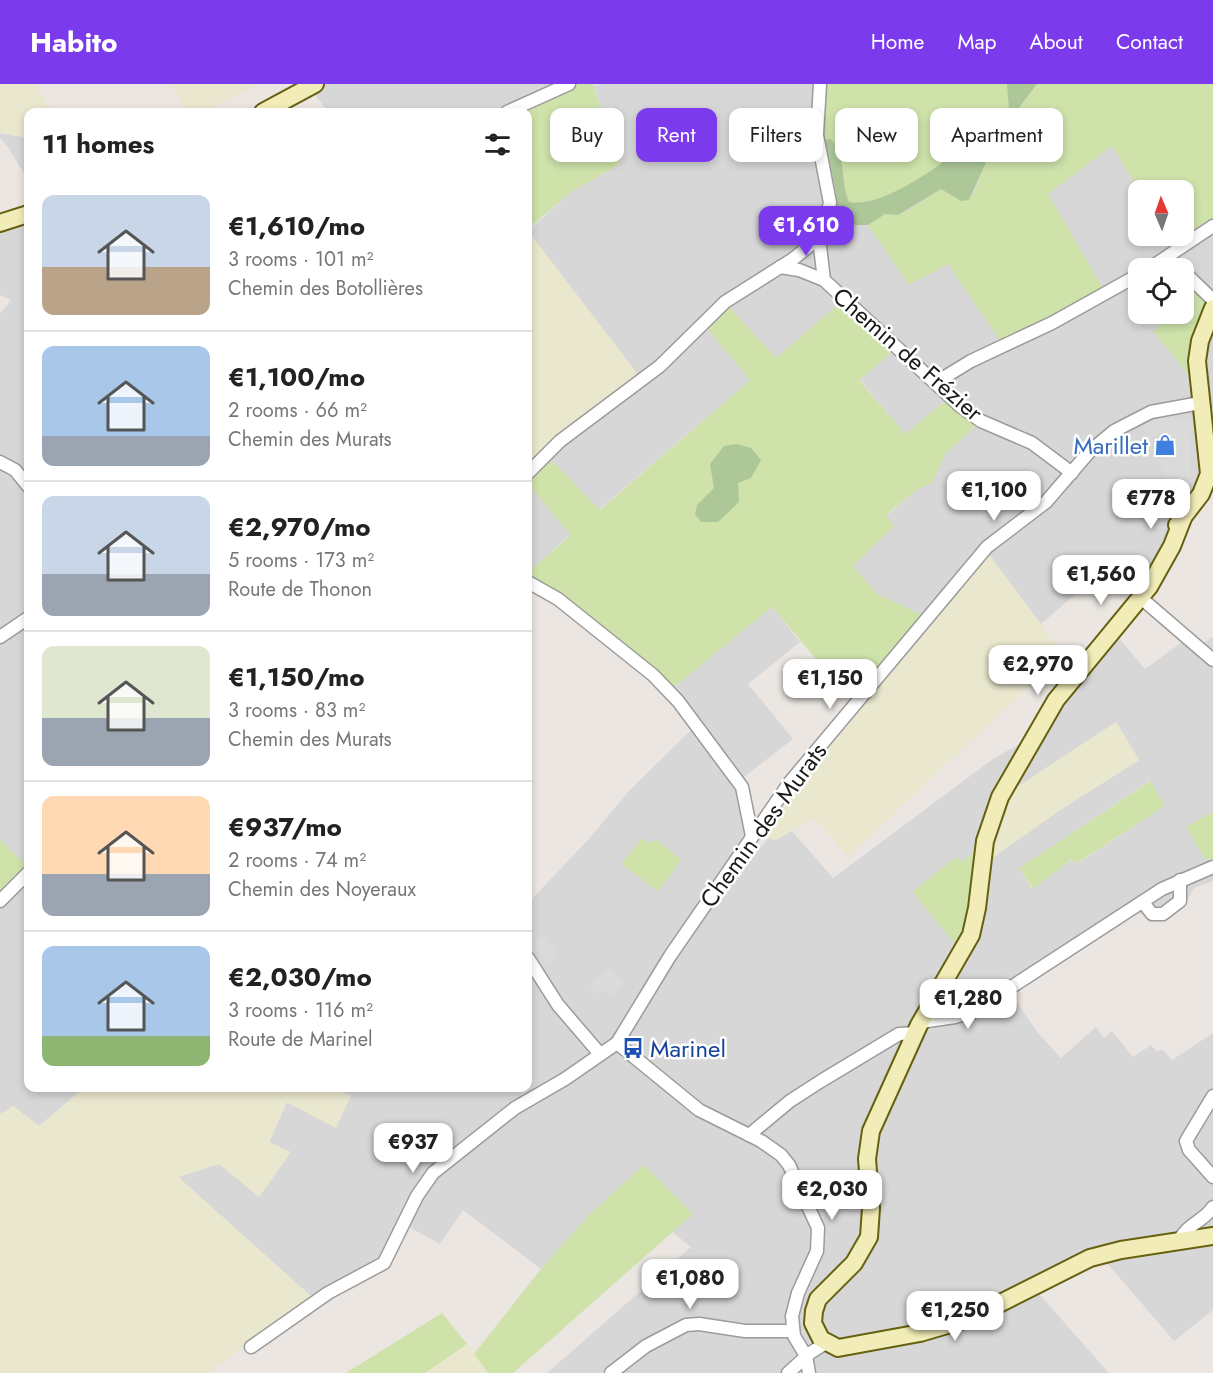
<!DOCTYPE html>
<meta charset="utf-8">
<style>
:root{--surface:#fff;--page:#f2f2f2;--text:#222;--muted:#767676;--line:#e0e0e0;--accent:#7c3aed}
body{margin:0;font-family:Jost,sans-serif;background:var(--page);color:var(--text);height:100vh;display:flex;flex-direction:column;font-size:22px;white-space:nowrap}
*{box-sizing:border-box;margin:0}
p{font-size:20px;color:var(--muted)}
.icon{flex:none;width:33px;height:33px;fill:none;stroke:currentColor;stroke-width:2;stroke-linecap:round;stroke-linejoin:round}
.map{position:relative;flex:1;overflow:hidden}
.panel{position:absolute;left:24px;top:24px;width:508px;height:984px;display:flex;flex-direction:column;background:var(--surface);border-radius:12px;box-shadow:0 3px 9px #0003}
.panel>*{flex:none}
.top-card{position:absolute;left:550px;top:24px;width:570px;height:54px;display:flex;gap:12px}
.needle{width:39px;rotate:358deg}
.controls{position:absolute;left:1128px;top:96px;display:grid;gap:12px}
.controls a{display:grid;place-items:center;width:66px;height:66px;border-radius:12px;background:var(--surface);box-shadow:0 3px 9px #0003;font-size:30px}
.price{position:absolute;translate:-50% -51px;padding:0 14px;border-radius:12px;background:#fff;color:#222;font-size:20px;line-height:39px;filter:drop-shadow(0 2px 3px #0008)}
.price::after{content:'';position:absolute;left:50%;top:36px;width:18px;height:14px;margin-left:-9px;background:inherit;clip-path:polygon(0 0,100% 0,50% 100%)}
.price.selected{background:var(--accent);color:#fff}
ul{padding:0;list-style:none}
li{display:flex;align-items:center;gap:18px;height:150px;padding:0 18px}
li+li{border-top:2px solid var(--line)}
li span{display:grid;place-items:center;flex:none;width:168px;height:120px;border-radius:12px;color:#555}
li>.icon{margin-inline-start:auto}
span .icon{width:72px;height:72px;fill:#fffc;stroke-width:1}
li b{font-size:26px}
h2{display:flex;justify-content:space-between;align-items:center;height:72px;padding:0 18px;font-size:26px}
.tag{padding:0 21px;border-radius:12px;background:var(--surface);box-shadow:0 3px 9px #0003;font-size:21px;line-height:54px}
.tag.selected{background:var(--accent);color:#fff}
header{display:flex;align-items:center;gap:36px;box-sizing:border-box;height:84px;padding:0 30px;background:var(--accent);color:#fff}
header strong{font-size:28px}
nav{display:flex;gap:33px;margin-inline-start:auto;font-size:21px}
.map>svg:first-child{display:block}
</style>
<header>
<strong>Habito</strong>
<nav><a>Home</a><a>Map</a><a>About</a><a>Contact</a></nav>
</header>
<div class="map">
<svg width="1213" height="1289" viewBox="0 0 1213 1289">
<rect width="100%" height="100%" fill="#ebe6e1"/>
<g fill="#d8d7d8" fill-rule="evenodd">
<path d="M307,0H579L516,28H328Z"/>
<path d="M601,0H1213V324L1202,326L1209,382L1134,507L1107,483L1041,540L985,465L927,533L877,510L853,482L894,442L886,432L918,405L933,398L945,370L981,337L950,314L905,350L859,295L896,265L776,274L725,218L703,240L750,296L599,426L550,375L528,396V377L533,383L642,296L528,147L571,108L620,80L594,2ZM1138,106H1184V152H1138ZM1138,184H1184V230H1138Z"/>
<path d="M0,49L28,54V96L8,63L0,54Z"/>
<path d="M28,139V842L26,844L28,847V1004H84L39,1042L13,1022L0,1030V809L27,783L0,757V230L11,216L0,211V148Z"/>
<path d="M528,400L571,450L528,488Z"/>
<path d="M772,523L800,558L748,600L793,655L739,697L752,752L722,796L742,783L769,754L776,756L792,747L833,794L993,675L1023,658L1107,540L1145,585L1186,555L1196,563L1213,553V728L1187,743L1204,773L1213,777V797L1194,804L1182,825L1163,837L1150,838L1142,830L1134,829L1010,909L1038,949L1061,974L1096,943L1104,954L1112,947L1133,973L1151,961L1156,967L1163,966L1172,976L1213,949V1226L1174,1257L1100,1171L1033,1203L1109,1289H809L806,1280L788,1289H547L691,1163L671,1147L692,1130L644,1081L590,1130L541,1185L463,1126L440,1160L402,1139L391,1169L316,1217L178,1093L219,1080L290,1068L269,1059L287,1018L336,1004H528V819L587,757L629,707L696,641L669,607ZM1116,638L1139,676L1060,726L990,776ZM1150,697L1164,722L1077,780L1073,775L1032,805L1019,784ZM974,769L951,855L956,773L961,778Z"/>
</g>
<g fill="#e9e7cd">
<path d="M0,0H34L52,28H28V54L0,49Z"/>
<path d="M171,0H257L206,28H189Z"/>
<path d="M528,147L642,296L533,383L528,377Z"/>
<path d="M985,465L1063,570L848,773L814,734L776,756L752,752Z"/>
<path d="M1116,638L1139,676L1060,726L989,776L1004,723L1012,706Z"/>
<path d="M84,1004H336L351,1012L336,1044L286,1018L269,1058L291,1068L259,1113L219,1080L178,1093L312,1213L208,1289H0V1031L13,1022L39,1042Z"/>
<path d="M467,1260L488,1289H425Z"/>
</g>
<g fill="#cee2aa">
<path d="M579,0H593L620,80L571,108L528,145V28H516Z"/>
<path d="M826,0H1007L1009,26C974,55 895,125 849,118C840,97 847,74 831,55L825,56C821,37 821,19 826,0Z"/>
<path d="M1037,0H1213V136L1174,165L1166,152H1184V106H1139L1112,62L1048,110L1104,206L1001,258L948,180L909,201L868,141L885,130L898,131L910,125L941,105L961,117L973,111L987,76L1021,42L1018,25Z"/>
<path d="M1196,207L1208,217L1192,295L1153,247L1172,230H1184V218Z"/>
<path d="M843,216L897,264L859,296L905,350L950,313L981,337L945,370L933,398L918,405L886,431L894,442L853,482L877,510L927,533L854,620L772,523L669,607L528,498V488L571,451L528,400V396L550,375L600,426L750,296L703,240L725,218L776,274Z"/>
<path d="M1151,697L1164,722L1076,780L1072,775L1033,805L1019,784Z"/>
<path d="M1213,728V777L1211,778L1204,773L1186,743Z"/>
<path d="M642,754L649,759L657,756L681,776L658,807L621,780Z"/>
<path d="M1,756L27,783L0,809V757Z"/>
<path d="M975,768L968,836L960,856L953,857L912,808L956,773L961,778Z"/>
<path d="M644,1081L693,1130L513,1289H488L474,1270L541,1185L590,1130Z"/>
<path d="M442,1229L467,1260L425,1289H346Z"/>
</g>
<g fill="#adc799">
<path d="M1007,0H1037L1018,25L1022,33L1021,42L987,76L969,116L961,117L941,105L898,131L885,130L868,141H855L836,124V109L825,56L831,55C847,74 840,97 849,118C893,126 975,54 1009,26Z"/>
<path d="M736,360L751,364L761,376L751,394L738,399L739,418L718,438H701L695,430L697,421L714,404L710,380L724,362Z"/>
</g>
<g fill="#dadada">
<path d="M1166,332L1176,338L1191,337L1190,403L1174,410L1159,377L1176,369L1166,347L1149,355L1142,341Z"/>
<path d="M545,851L559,872L547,881L539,869L535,857Z"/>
<path d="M609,882L625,899L611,912L606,907L597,910L588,901Z"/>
</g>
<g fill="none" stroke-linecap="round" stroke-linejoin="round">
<defs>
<g id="street">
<path d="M820,0L817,51L830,119L819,154L824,196L960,322L981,337L1032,359L1072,389"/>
<path d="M507,28L569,0"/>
<path d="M780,183L799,186L824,196"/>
<path d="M1150,184L1213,142"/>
<path d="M1184,188L1213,216"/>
<path d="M935,299L971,277L1052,239L1138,191"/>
<path d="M0,378L15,386L28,402"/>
<path d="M528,389L560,357L660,282L725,218L793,175L819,154"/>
<path d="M528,498L558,515L653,591L678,617L742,703L752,752"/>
<path d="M1141,514L1213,576"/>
<path d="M0,553L28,534"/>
<path d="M0,817L28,789"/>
<path d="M1143,818L1152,830H1163L1180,817V796"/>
<path d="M528,874L558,921L600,970"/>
<path d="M921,938L955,933L973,928L1162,805L1213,783"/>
<path d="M617,959L699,1026L761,1057L781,1071L789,1081L818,1144L817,1167L798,1209L792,1232L794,1252L806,1272L809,1289"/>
<path d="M1213,1012L1186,1057L1189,1066L1213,1093"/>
<path d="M749,1051L790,1017L821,997L899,950L916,949"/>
<path d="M1179,1157C1186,1141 1204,1137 1213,1123"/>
<path d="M251,1263L328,1209L384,1179L417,1112L433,1089L515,1024L565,995L617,959L670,872L790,698L987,463L1046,418L1090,367L1114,347L1151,328L1200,319"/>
<path d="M611,1289L646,1262L686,1241L699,1240L745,1247H793"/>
<path d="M788,1289L810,1269L826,1259"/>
</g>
<g id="secondary">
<path d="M263,28L315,0"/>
<path d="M0,139L28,130"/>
<path d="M1183,434L1172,462L1149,503L1056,616L1000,713L985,757L977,824L971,851L919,941L871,1047L867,1075L871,1124L869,1153L854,1179L818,1215L814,1227L813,1239L821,1255L838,1264L920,1249L971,1234L1090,1174L1121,1166L1213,1152"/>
<path d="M1177,441L1201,410L1209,390L1197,277L1200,257L1213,224"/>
</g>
</defs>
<use href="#street" stroke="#9b9b9b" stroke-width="15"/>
<use href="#secondary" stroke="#65610e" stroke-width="20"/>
<use href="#street" stroke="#fff" stroke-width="12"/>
<use href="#secondary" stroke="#f2edb8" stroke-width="16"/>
</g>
<defs>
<symbol id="shop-bare" viewBox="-9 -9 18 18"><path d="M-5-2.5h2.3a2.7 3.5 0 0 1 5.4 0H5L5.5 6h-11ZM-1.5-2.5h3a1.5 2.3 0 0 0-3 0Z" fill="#3f7fe0" stroke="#fff" stroke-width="2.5" paint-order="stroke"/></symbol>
<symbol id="bus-bare" viewBox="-9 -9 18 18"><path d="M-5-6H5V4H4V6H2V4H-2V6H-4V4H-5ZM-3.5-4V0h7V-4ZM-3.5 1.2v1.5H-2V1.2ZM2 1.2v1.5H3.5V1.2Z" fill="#1a4fb4" stroke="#fff" stroke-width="2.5" paint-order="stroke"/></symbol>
</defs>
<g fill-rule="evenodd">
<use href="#shop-bare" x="1150" y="346" width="30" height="30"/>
<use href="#bus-bare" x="618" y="949" width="30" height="30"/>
</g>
<g text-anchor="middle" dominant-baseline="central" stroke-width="5" stroke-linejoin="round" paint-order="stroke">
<g font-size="24" fill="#1a1a1a" stroke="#fff">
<text transform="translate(908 270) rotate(41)">Chemin de Frézier</text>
<text transform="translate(763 741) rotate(-54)">Chemin des Murats</text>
</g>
<g font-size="24" fill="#366cbe" stroke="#fff" text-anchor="end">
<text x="1148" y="361">Marillet</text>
</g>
<g font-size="24" fill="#164399" stroke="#fff" text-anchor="start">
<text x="650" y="964">Marinel</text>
</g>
</g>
</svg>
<div class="controls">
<a><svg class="needle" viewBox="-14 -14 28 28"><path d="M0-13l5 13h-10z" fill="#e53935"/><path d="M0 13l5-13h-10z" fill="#767676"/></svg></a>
<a><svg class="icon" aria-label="locate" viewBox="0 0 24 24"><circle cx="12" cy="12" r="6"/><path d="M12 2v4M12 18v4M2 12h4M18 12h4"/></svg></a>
</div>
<b class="price selected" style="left:806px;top:173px">€1,610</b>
<b class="price" style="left:994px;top:438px">€1,100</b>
<b class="price" style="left:1151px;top:446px">€778</b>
<b class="price" style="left:1101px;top:522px">€1,560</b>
<b class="price" style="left:1038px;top:612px">€2,970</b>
<b class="price" style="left:830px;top:626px">€1,150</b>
<b class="price" style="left:968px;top:946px">€1,280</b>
<b class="price" style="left:413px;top:1090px">€937</b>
<b class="price" style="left:832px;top:1137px">€2,030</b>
<b class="price" style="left:690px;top:1226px">€1,080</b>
<b class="price" style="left:955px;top:1258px">€1,250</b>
<div class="top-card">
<a class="tag">Buy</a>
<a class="tag selected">Rent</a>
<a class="tag">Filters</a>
<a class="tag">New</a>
<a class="tag">Apartment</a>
</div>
<section class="panel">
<h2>11 homes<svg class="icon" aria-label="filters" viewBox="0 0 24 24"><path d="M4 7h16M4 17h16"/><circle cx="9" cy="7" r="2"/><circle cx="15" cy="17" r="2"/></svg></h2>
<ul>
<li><span style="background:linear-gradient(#c9d6e8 60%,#b9a48a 0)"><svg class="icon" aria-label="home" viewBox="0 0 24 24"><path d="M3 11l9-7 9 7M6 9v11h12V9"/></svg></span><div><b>€1,610/mo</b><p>3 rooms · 101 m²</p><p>Chemin des Botollières</p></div></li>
<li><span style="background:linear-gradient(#a9c7e8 75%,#9aa5b1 0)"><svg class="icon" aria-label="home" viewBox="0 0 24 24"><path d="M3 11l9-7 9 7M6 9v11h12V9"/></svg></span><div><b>€1,100/mo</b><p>2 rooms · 66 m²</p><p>Chemin des Murats</p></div></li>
<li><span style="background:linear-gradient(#c9d6e8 65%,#9aa5b1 0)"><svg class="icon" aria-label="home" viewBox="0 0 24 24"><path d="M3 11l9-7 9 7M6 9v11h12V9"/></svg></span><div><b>€2,970/mo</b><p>5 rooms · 173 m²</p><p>Route de Thonon</p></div></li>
<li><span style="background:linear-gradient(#dfe7d0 60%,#9aa5b1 0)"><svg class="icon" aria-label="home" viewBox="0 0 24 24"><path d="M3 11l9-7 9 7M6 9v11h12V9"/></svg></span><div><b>€1,150/mo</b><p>3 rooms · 83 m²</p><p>Chemin des Murats</p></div></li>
<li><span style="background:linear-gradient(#ffd9b3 65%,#9aa5b1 0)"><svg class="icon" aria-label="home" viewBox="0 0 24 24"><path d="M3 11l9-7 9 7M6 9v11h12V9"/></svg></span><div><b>€937/mo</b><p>2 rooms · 74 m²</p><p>Chemin des Noyeraux</p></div></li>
<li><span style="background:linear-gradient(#a9c7e8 75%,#8fb573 0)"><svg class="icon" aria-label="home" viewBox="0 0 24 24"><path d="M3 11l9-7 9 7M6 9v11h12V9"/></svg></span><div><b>€2,030/mo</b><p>3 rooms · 116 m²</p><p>Route de Marinel</p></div></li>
</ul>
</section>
</div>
